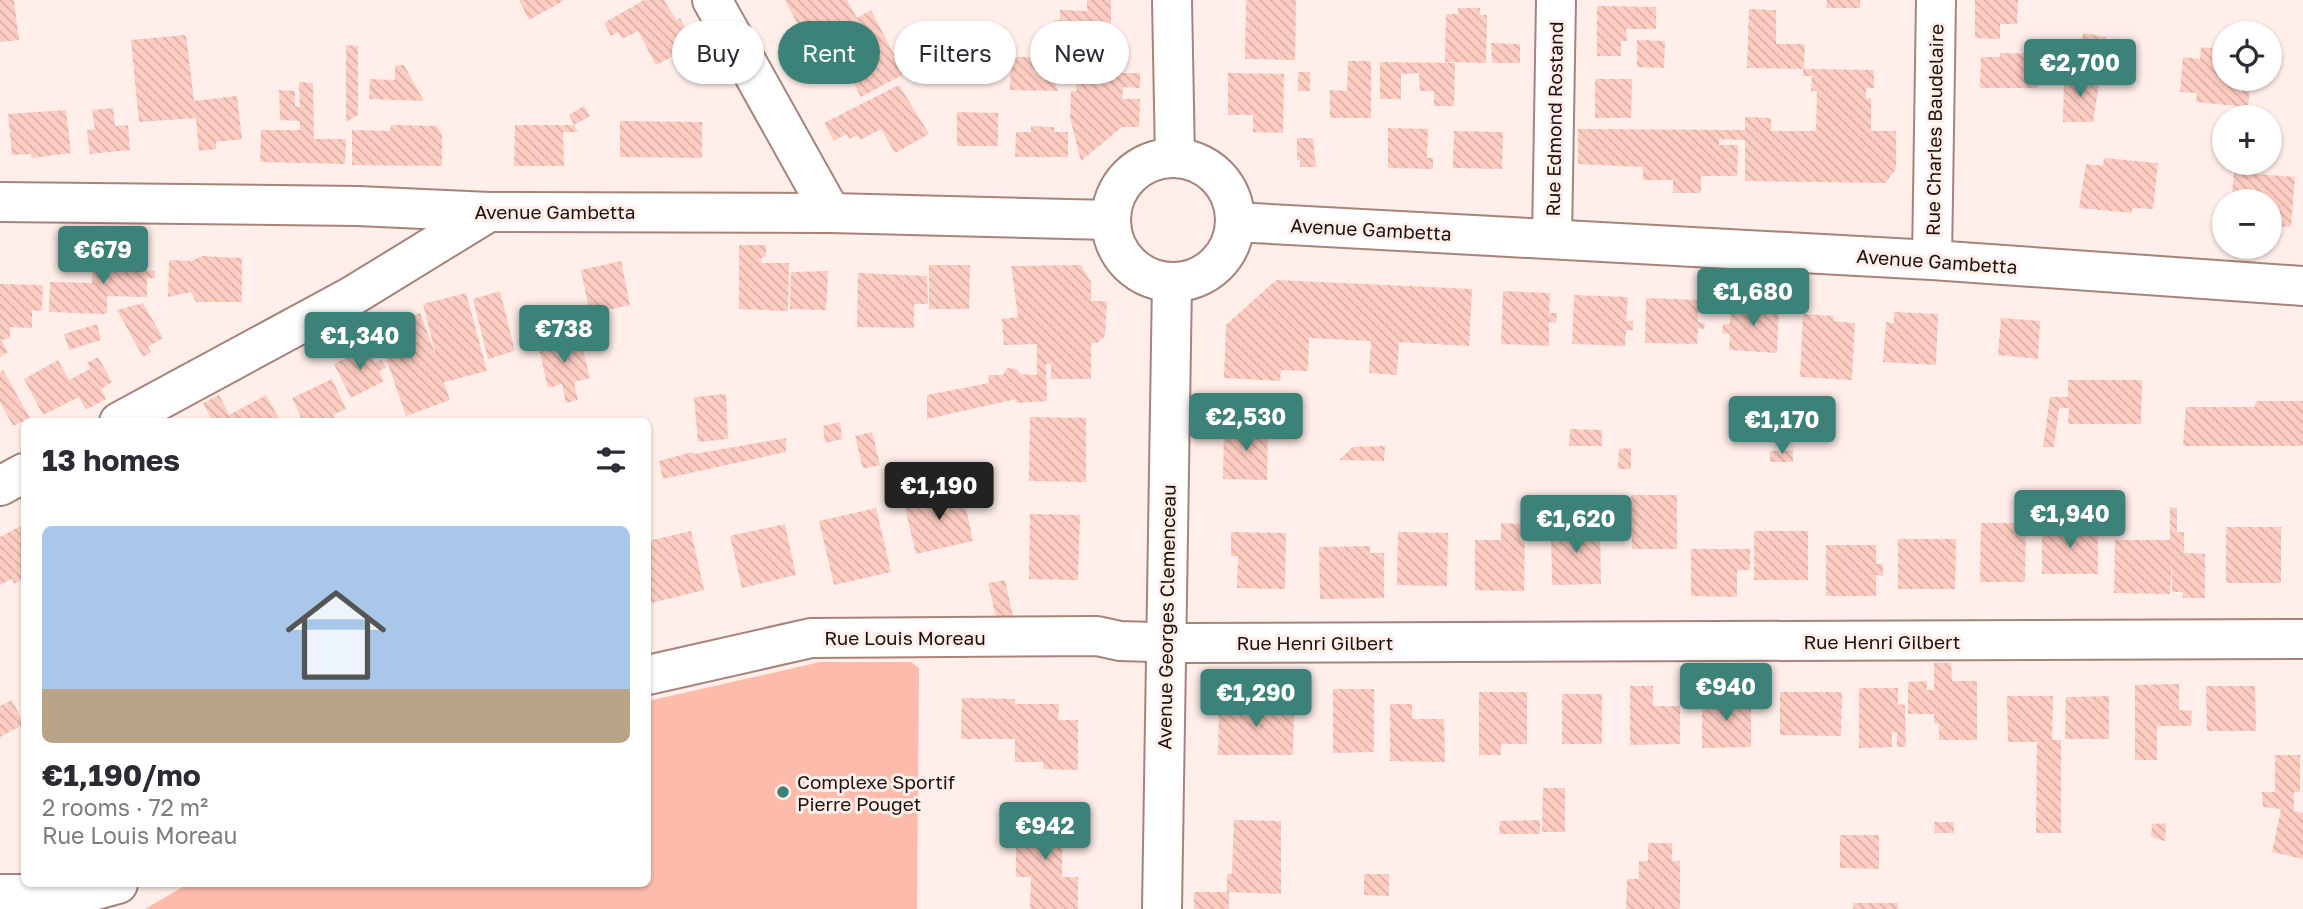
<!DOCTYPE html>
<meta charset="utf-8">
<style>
:root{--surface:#fff;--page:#f7f7f7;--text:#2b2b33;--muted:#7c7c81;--line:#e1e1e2;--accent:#3c8278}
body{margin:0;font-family:"Golos Text",sans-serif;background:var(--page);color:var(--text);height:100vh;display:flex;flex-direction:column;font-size:26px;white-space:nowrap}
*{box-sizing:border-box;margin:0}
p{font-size:23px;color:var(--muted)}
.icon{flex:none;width:38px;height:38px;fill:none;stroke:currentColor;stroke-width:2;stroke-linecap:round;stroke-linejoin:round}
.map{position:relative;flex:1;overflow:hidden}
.sheet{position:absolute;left:21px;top:418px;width:630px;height:469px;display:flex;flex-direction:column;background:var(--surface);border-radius:10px;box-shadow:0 2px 5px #0004}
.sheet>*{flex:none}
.guide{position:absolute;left:672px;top:21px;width:665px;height:63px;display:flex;gap:14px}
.fabs{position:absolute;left:2212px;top:21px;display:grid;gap:14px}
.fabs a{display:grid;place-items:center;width:70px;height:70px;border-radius:50%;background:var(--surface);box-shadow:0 2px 5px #0004;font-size:35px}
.price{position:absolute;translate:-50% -60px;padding:0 16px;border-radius:7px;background:var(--accent);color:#fff;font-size:23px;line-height:46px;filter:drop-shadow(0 2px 4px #0008)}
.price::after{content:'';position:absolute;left:50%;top:42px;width:21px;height:16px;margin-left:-10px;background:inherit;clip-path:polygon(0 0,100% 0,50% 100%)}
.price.current{background:#222;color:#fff}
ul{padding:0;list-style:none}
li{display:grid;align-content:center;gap:14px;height:371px;padding:0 21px}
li+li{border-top:2px solid var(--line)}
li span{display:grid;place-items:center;height:217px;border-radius:10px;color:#555}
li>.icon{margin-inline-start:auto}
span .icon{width:126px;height:126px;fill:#fffc;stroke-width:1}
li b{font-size:30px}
h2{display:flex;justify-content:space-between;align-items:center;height:84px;padding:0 21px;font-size:30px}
.pill{padding:0 24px;border-radius:32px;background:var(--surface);box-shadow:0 2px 5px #0004;font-size:24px;line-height:63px}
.pill.current{background:var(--accent);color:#fff}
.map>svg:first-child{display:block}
</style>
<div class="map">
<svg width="2303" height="909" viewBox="0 0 2303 909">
<defs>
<pattern id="building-back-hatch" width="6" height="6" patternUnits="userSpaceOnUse" patternTransform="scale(1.75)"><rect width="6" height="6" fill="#fecdc2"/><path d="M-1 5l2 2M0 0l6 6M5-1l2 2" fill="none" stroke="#d9afa6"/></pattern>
</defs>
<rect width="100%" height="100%" fill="#ffeeea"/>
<path fill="#fdbbac" d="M820,662H911L919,668L917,909H145L188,884H648V701Z"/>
<g fill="url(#building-back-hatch)">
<path d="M0,0H14L19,40L0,42Z"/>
<path d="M519,0H565L529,20Z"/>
<path d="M644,0H664L676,20L680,18L694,45L656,65L638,31L622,39L618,32L611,36L604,23Z"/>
<path d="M785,0H847L857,18L871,10L904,74L861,97L828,34L808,44Z"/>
<path d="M1087,0H1111V46L1060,45V27H1054V20H1060V10L1087,11Z"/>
<path d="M1246,0H1296L1295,60L1245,59Z"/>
<path d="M1827,0H1860V8H1826Z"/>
<path d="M1975,0H2018L2017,24H2000V39L1975,38Z"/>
<path d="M1597,6L1656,7V29H1626L1627,41H1621V56H1597Z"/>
<path d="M1458,8H1480V15H1487L1486,63L1445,62L1446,14H1458Z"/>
<path d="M1749,9L1776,10V44H1805L1804,69L1747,68Z"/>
<path d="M2083,33L2106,37L2104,53L2081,50Z"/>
<path d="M186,35L194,101L237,96L242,139L216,142V149L199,151L196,118L139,122L131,40Z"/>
<path d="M1637,40L1665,41L1664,68L1637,67Z"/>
<path d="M1491,43L1520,44V63H1492Z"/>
<path d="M346,45L358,46V115L346,122Z"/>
<path d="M2201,47L2224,50V79H2251L2248,107L2196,102L2197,93L2180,92L2183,57L2200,59Z"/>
<path d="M2000,53L2050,54V60H2038V88H1980L1981,57H2000Z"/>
<path d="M1011,57L1110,58V73H1140V88L1123,87L1122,99H1140L1139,127H1122L1081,161L1070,118L1071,91H1077L1076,84L1098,83V73L1051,72L1058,91L1010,90Z"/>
<path d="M1348,61H1371V118H1330V90L1347,91Z"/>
<path d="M1380,62L1455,63L1454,106H1434V91H1420L1419,73L1401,74V99H1380Z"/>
<path d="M404,65L424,101L369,99L370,79L395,80V66Z"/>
<path d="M1803,69L1874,70V88H1866V99L1871,98V131H1896V169L1885,183L1745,181V140L1719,139V145H1738L1737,176H1701V193H1673V180H1643V167L1578,164V129L1745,130V117L1771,118V131H1816L1817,91H1811L1812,76H1803Z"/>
<rect x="1298" y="72" width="12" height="19"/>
<path d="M1228,73L1284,74L1283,133L1253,132V115H1228Z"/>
<path d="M2064,78H2100L2093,122H2063Z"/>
<path d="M1595,79H1632L1631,118H1595Z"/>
<path d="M299,82L313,83L314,139H346L345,164L260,162L261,130H300V121L280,120L279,90L295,91V106L300,107Z"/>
<path d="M899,85L929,134L895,153L881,129L860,140L858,135L849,139L846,134L834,141L824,123Z"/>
<path d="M584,106L590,116L574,125L569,115Z"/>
<path d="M113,108L115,126L128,125L130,150L90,154L87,130L95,129L92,110Z"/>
<path d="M66,110L71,153L32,158L31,154L12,155L8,114Z"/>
<path d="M957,112L998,113V146H957Z"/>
<path d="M620,121L702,122V158L620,157Z"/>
<path d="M391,125L437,126L442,135V166L352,165V130L390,131Z"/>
<path d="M515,125H574L578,132H563L564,166H514Z"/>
<path d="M1031,126L1054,127V132H1068V157H1015L1016,132H1031Z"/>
<path d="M1388,128L1428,129L1427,158H1433V169L1388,168Z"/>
<path d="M1454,131L1503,132L1502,169L1453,168Z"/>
<path d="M1297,138H1313L1316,167H1300V160H1297Z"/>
<path d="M2104,158L2158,163L2153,209L2132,208V213L2079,208L2086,164L2103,166Z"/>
<path d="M2234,172L2295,177L2291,227L2270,226V201H2231Z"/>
<path d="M739,245H766V257H762L761,263H789L788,311L739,309Z"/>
<path d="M109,255L148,256L147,270L155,271V278H147V297L107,296V313L103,314L49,312L50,282L92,283L93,261L109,260Z"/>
<path d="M202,256L242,258V302H196L191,292L168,297L169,260L191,261Z"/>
<path d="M621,261L630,305L590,314L581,270Z"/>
<path d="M929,265H970L969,309H929Z"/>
<path d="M1081,265L1091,282V301H1107L1105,336L1097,343H1091V379H1051V364H1046L1047,401L1016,403V399L927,419V395L989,383L988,375H1003L1007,368L1017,369L1020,374L1037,375V344L1004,345L1002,319L1018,317L1011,266Z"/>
<path d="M828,271L826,310L790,309L791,272Z"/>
<path d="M858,273L927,276L928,304H914V328L857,327Z"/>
<path d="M1276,280L1472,289L1469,346L1399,342L1397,375L1369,373L1371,341L1309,338L1308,371L1281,370L1280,381L1224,378L1226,325Z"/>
<path d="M0,284L43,285L42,311L32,310V328L10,327V338L1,340L8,352L0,357Z"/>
<path d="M500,291L515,351L488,359L473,299Z"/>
<path d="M1503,291L1550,293L1549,313H1557L1556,323L1549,322V346L1501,344Z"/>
<path d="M466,293L487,371L444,382L450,400L406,416L376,329L420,313L436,356L423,304Z"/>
<path d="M1574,295L1628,297L1626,321H1633V330H1626L1625,346L1572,344Z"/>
<path d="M1646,298L1699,300L1698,322L1705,323L1704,329L1698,328L1697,344L1645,343Z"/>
<path d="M143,303L163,338L148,347L151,352L143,357L117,310Z"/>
<path d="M1732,303L1779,305L1777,353L1729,350L1730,334L1722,333L1723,324H1730Z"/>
<path d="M1894,312L1938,314L1936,365L1883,362L1886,322L1894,323Z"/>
<path d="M1803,314L1834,316L1833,321L1855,323L1852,380L1800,377Z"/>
<path d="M2001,318L2040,321L2038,359L1998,355Z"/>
<path d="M97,324L101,340L69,350L64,334Z"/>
<path d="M579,335L590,378L574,382L578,400L566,403L562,384L548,388L538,344Z"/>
<path d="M367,347L375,363L381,360L386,368L379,371L384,381L351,398L334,364Z"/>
<path d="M98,357L112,382L101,389L106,399L86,410L79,397L43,415L24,379L58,360L69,380L90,369L87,363Z"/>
<path d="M3,370L30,418L13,426L0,402V372Z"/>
<path d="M332,379L346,409L333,415L337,422H303L292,398Z"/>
<path d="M2068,380H2142L2141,424H2068L2069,408H2059L2054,447H2043L2050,397H2068Z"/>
<path d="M726,394L728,439L698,442L694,397Z"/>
<path d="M219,395L229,415L266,395L281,422H208L212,420L203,403Z"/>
<path d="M2256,401H2303V446H2183L2186,407H2255Z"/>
<path d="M1030,417L1086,418V482L1029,481Z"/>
<path d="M840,422L842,439L825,443L823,426Z"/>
<path d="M1224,426H1268L1267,480L1223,479Z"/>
<path d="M1570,429L1602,430V446H1569Z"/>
<path d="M872,432L880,465L863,469L855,436Z"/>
<path d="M786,438V452L663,479L659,461L692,452L694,454Z"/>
<path d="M1385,446L1384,461L1339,460L1353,447Z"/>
<path d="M1631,448V469H1618L1619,449Z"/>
<path d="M1793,450V462H1770V451Z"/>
<path d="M962,489L973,541L916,554L904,503Z"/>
<path d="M1631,495H1677V549H1632Z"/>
<path d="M2170,507L2177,508V532H2184V553L2205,554V598H2183V592H2172V560L2170,594L2114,593L2115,540H2170Z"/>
<path d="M876,508L891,572L834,585L819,521Z"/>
<path d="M1030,514L1080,515L1078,580L1029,579Z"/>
<path d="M1501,523L1525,524L1524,591L1475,590V540H1501Z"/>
<path d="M1981,523H2026L2025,582H1980Z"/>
<path d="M24,524V565L22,566L24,578L14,584L12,579L0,585V537Z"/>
<path d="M785,524L796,575L742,588L730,536Z"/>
<path d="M1551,526H1600L1601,584L1552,585Z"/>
<path d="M2042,526L2098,527V574H2042Z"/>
<rect x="2226" y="527" width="55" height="56"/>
<path d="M691,531L704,590L651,603L648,587V541Z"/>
<rect x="1754" y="531" width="54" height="49"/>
<path d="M1231,532L1286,533L1285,589L1237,588L1238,556H1231Z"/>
<path d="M1398,532L1448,533L1447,586L1397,585Z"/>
<path d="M1898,539H1956L1955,589H1898Z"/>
<path d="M1826,545H1876V564H1883V576L1876,575V596H1826Z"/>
<path d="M1370,546V553H1384V598L1320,599L1319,547Z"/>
<path d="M1691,549H1750V570H1737V597L1691,596Z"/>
<path d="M1005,580L1013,617L997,621L988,583Z"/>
<path d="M1934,663H1951L1952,681H1977V740H1939V724L1934,723V714H1908V682L1927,681V690H1934Z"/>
<path d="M2179,684V710L2192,711L2191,726H2157V760H2135V685Z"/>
<path d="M1630,686H1653V706H1680V744L1630,745Z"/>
<path d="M2206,686H2255L2256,731H2207Z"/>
<path d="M1859,688H1898V704L1905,705L1906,747H1897V732H1892V747L1859,748Z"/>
<path d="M1333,689H1374V752L1333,753Z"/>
<path d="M1479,692H1527V744H1501V755H1479Z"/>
<path d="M1780,692H1842L1841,736L1780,735Z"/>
<rect x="1562" y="694" width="40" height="50"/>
<path d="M2007,696H2053L2052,740H2061V833H2036L2037,742H2008Z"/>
<path d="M2109,696V739H2065L2066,697Z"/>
<path d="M962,698L1015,699V704H1059L1058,720H1078V770L1043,769V762H1015V739H961Z"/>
<path d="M1702,698H1751V747L1702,748Z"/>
<path d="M12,700L24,724L0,737V706Z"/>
<path d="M1219,702L1294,706L1293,755H1218Z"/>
<path d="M1390,704H1412V719H1444L1445,762L1390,761Z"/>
<path d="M2275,755H2300V792H2294V811L2303,813V859L2272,852L2281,809L2263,807L2262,792H2275Z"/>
<path d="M1543,788H1565V832H1542Z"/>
<path d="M1016,815L1067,816V837H1062V877H1078V909H1030L1031,877H1016Z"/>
<path d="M1234,820L1281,821V894L1229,892V909H1194V892H1227V874H1232Z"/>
<path d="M1540,820V834H1499L1500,821Z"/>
<path d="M1934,822H1954V833H1935Z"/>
<path d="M2166,823L2165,841L2151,837L2152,824Z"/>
<path d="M1840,835H1879V869L1840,868Z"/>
<path d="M1648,843H1672V861H1680V909H1626L1627,879H1639V861H1648Z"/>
<path d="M1364,874H1389V896L1364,895Z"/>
<rect x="1853" y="903" width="45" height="6"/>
</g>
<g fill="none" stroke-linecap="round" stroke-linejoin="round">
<defs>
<g id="minor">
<path d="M712,0L831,213"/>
<path d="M1172,0L1175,158"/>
<circle cx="1173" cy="220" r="62"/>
<path d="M0,202L358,206L489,212L831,213L1110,220"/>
<path d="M1235,222L1932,260L2303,286"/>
<path d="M1552,238L1556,0"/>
<path d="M1932,260L1936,0"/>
<path d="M119,422L352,296L489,212"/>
<path d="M0,486L24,473"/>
<path d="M648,675L811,638L1097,636L1120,641L1186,643L2303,639"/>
<path d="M0,894H81L118,884"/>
<path d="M1162,909L1172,283"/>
</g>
</defs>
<use href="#minor" stroke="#a7837a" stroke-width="42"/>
<use href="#minor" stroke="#fff" stroke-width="38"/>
</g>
<circle fill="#3c8278" stroke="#ffeeea" stroke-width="2.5" cx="783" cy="792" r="7"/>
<g text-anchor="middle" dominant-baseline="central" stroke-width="6" stroke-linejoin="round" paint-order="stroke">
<g font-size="19" fill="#1d100d" stroke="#ffeeea">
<text transform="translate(1554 119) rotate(-89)">Rue Edmond Rostand</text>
<text transform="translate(1934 130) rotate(-89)">Rue Charles Baudelaire</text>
<text x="555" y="211">Avenue Gambetta</text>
<text transform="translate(1371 229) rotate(3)">Avenue Gambetta</text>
<text transform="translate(1937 261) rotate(4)">Avenue Gambetta</text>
<text transform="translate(1166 617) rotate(-89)">Avenue Georges Clemenceau</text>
<text x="905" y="637">Rue Louis Moreau</text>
<text x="1882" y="641">Rue Henri Gilbert</text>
<text x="1315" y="642">Rue Henri Gilbert</text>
</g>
<g font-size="19" fill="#1d100d" stroke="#ffeeea" text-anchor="start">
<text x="797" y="781">Complexe Sportif<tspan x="797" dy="22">Pierre Pouget</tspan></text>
</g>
</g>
</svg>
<div class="fabs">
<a><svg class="icon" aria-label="locate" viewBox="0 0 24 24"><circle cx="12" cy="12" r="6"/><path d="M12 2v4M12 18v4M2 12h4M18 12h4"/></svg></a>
<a>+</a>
<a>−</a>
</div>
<b class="price" style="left:2080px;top:99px">€2,700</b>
<b class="price" style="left:103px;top:286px">€679</b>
<b class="price" style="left:1753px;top:328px">€1,680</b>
<b class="price" style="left:564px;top:365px">€738</b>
<b class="price" style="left:360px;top:372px">€1,340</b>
<b class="price" style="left:1246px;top:453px">€2,530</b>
<b class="price" style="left:1782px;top:456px">€1,170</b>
<b class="price current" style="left:939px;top:522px">€1,190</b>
<b class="price" style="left:2070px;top:550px">€1,940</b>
<b class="price" style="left:1576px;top:555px">€1,620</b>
<b class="price" style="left:1726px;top:723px">€940</b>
<b class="price" style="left:1256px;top:729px">€1,290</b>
<b class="price" style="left:1045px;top:862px">€942</b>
<div class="guide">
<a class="pill">Buy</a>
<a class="pill current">Rent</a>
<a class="pill">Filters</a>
<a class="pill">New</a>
</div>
<section class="sheet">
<h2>13 homes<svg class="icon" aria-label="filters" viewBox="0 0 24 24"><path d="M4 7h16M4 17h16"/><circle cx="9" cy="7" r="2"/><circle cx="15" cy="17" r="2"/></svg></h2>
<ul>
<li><span style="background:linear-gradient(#a9c7e8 75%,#b9a48a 0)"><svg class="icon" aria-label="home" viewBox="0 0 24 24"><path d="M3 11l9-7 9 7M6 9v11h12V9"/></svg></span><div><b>€1,190/mo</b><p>2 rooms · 72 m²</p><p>Rue Louis Moreau</p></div></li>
</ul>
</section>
</div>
